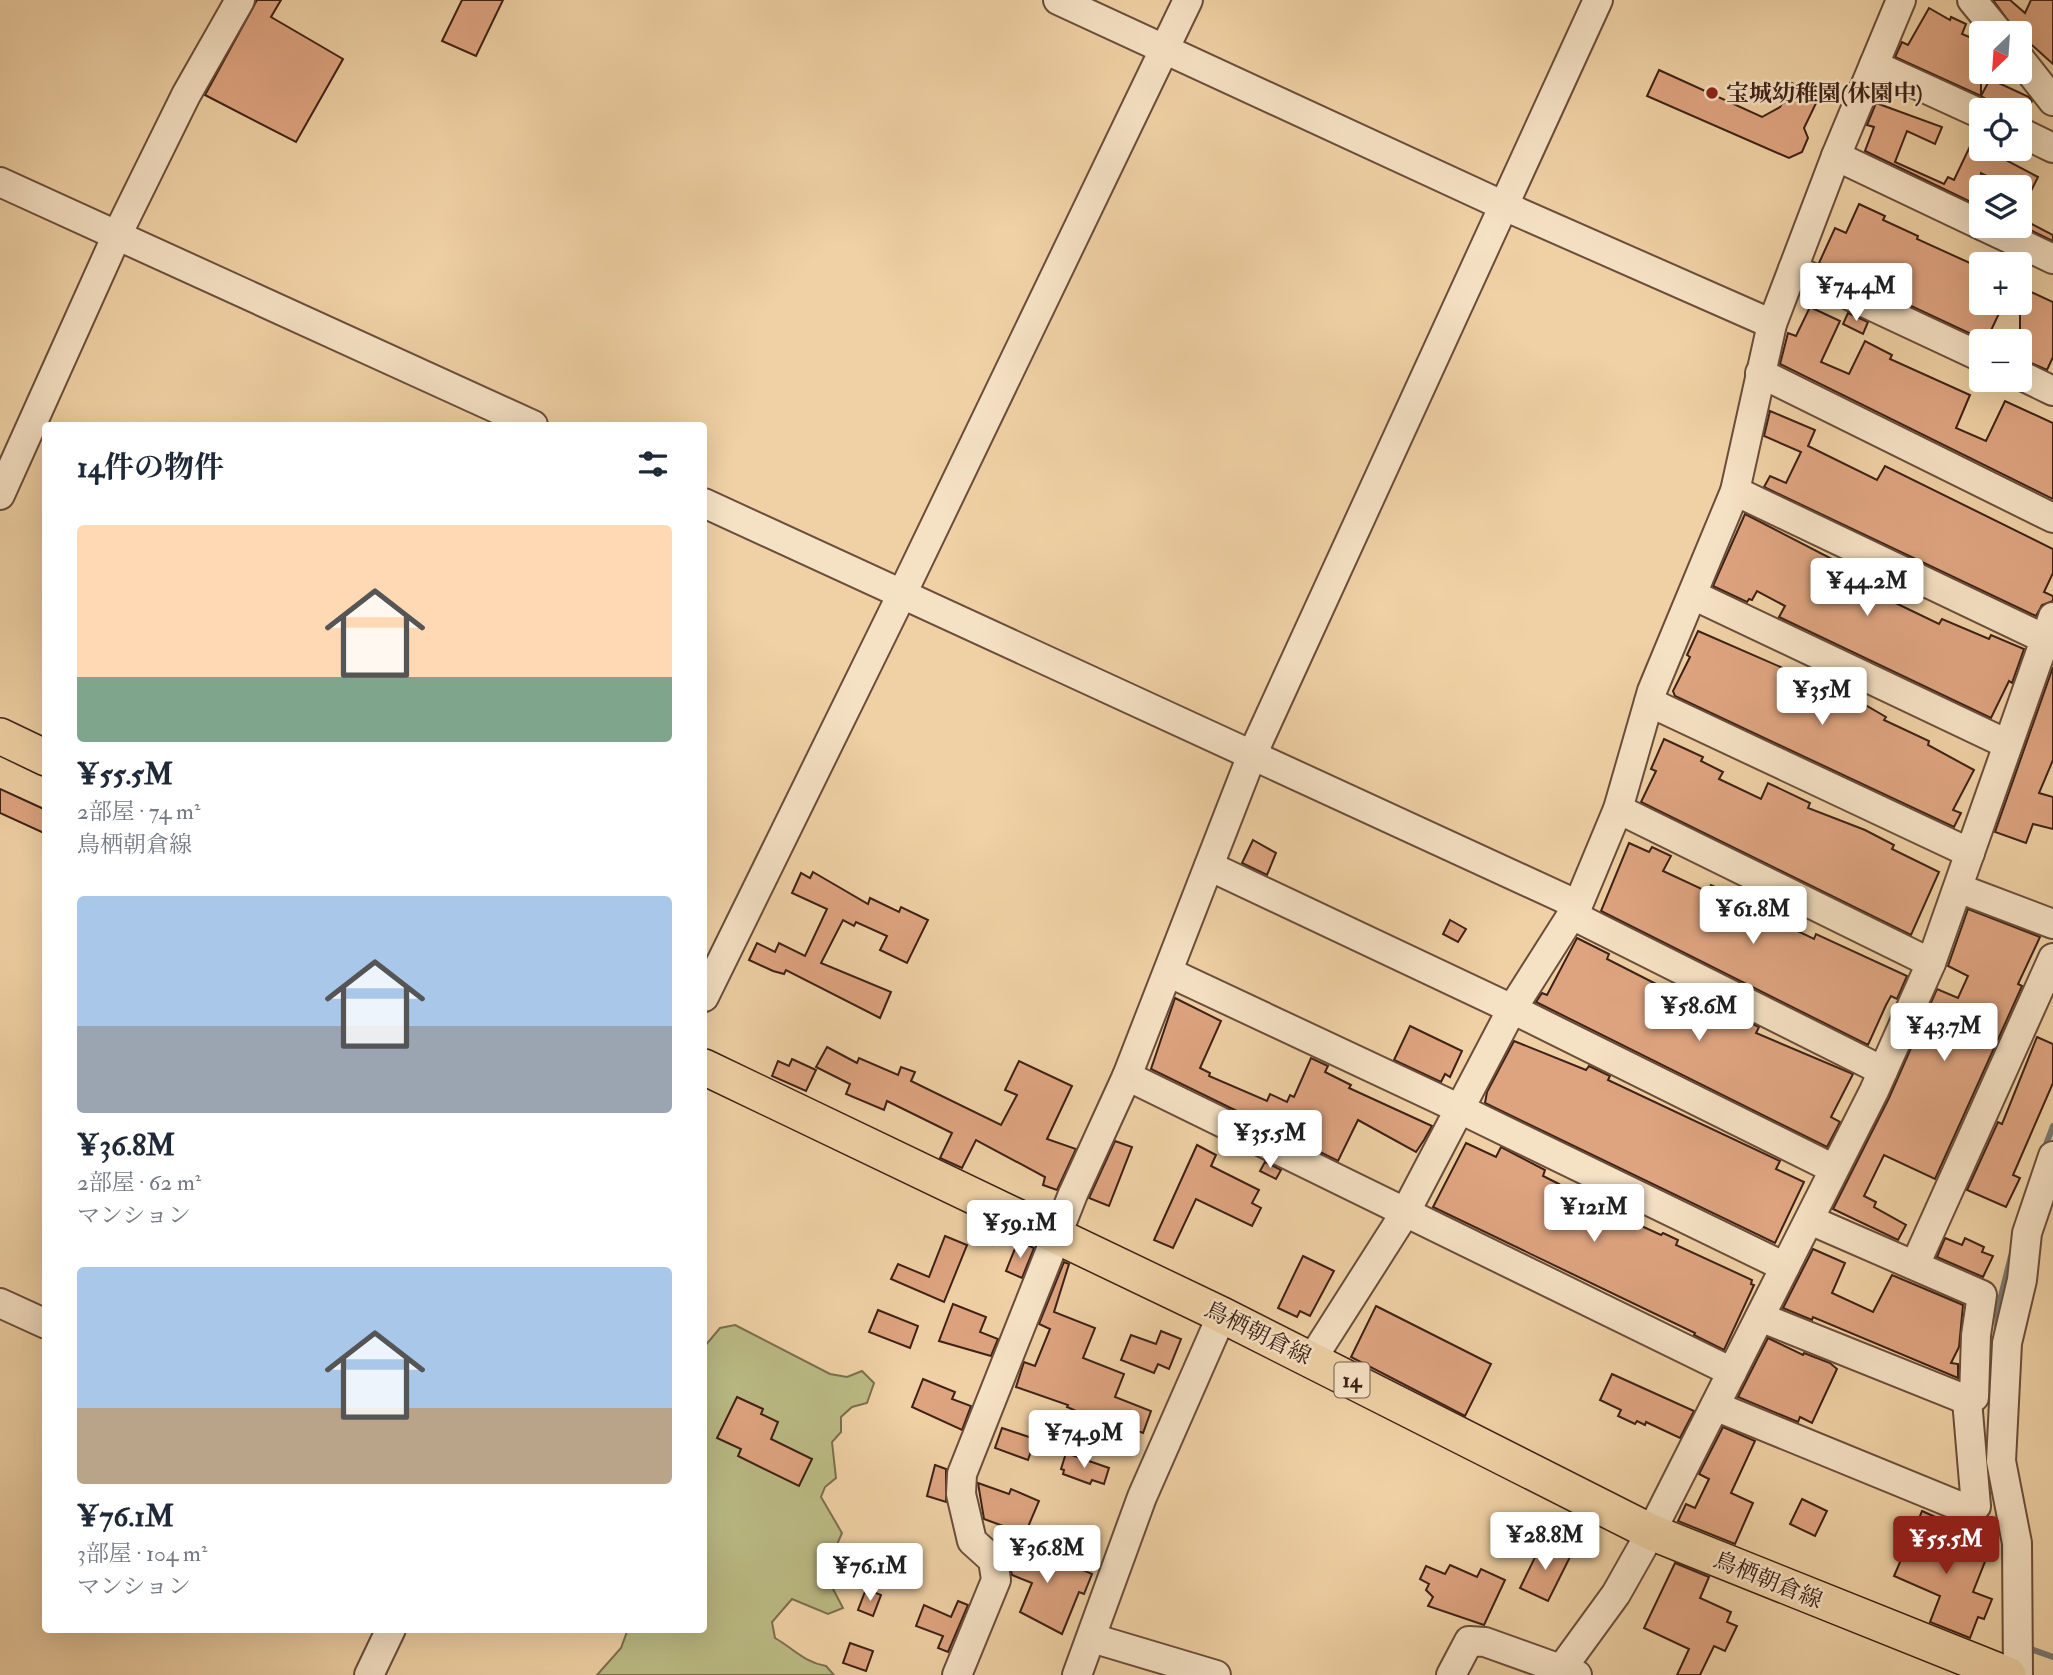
<!DOCTYPE html>
<html lang="ja">
<meta charset="utf-8">
<style>
:root{--surface:#fff;--page:#f6f6f7;--text:#1f2937;--muted:#747a83;--accent:#8f2418}
body{margin:0;font-family:"IM FELL Double Pica","Noto Serif JP",serif;background:var(--page);color:var(--text);height:100vh;display:flex;flex-direction:column;font-size:26px;white-space:nowrap}
*{box-sizing:border-box;margin:0}
p{font-size:23px;color:var(--muted)}
.icon{flex:none;width:38px;height:38px;fill:none;stroke:currentColor;stroke-width:2;stroke-linecap:round;stroke-linejoin:round}
.map{position:relative;flex:1;overflow:hidden}
.details{position:absolute;left:42px;top:422px;width:665px;height:1211px;display:flex;flex-direction:column;background:var(--surface);border-radius:7px;box-shadow:0 7px 28px #0002}
.details>*{flex:none}
.needle{width:46px;rotate:205deg}
.fabs{position:absolute;left:1969px;top:21px;display:grid;gap:14px}
.fabs a{display:grid;place-items:center;width:63px;height:63px;border-radius:7px;background:var(--surface);box-shadow:0 7px 28px #0002;font-size:35px}
.price{position:absolute;translate:-50% -60px;padding:0 16px;border-radius:7px;background:#fff;color:#222;font-size:23px;line-height:46px;filter:drop-shadow(0 2px 4px #0008)}
.price::after{content:'';position:absolute;left:50%;top:42px;width:21px;height:16px;margin-left:-10px;background:inherit;clip-path:polygon(0 0,100% 0,50% 100%)}
.price.active{background:var(--accent);color:#fff}
ul{padding:0;list-style:none}
li{display:grid;align-content:center;gap:14px;height:371px;padding:0 35px}
li span{display:grid;place-items:center;height:217px;border-radius:7px;color:#555}
li>.icon{margin-inline-start:auto}
span .icon{width:126px;height:126px;fill:#fffc;stroke-width:1}
li b{font-size:30px}
h2{display:flex;justify-content:space-between;align-items:center;height:84px;padding:0 35px;font-size:30px}
.map>svg:first-child{display:block}
</style>
<div class="map">
<svg width="2053" height="1675" viewBox="0 0 2053 1675">
<rect width="100%" height="100%" fill="#efd1a5"/>
<filter id="stains"><feTurbulence type="fractalNoise" baseFrequency=".00286" numOctaves="4"/><feColorMatrix values="0 0 0 0 .2 0 0 0 0 .09 0 0 0 0 .02 0 0 0 .5 -.17"/></filter>
<radialGradient id="worn" r=".72"><stop offset=".6" stop-color="#630" stop-opacity="0"/><stop offset="1" stop-color="#630" stop-opacity=".3"/></radialGradient>
<path fill="#bbbb85" stroke="#7c6e4e" stroke-width="2" d="M735,1325L830,1374L847,1377L862,1371L874,1383L867,1403L852,1407L841,1417V1432L832,1442L836,1478L825,1487L821,1497L842,1533L831,1558L835,1568L833,1589L843,1608L828,1614L792,1599L772,1622L775,1638C794,1649 804,1662 826,1666L834,1675H597L621,1648L628,1629H704V1347L720,1328Z"/>
<g fill="none" stroke-linecap="round" stroke-linejoin="round">
<g stroke="#787974" stroke-width="6">
<path d="M2043,1152L2053,1126"/>
<path d="M1997,1331L1998,1308L2011,1256"/>
<path d="M2025,1647L2053,1657"/>
</g>
</g>
<g fill="#dea480" stroke="#3d2116" stroke-width="2">
<path d="M257,0H281L271,17L343,59L296,142L205,95Z"/>
<path d="M462,0H503L476,56L442,41Z"/>
<path d="M1993,0H2010L2025,13L2031,0H2053V64L2015,30Z"/>
<path d="M1929,8L1950,20L1951,17L1966,24L1962,34L1981,42V56L1974,72L1981,75V96L1895,57L1902,42L1908,45Z"/>
<path d="M1659,70L1762,117L1780,107L1792,83L1819,97L1804,128L1808,138L1802,152L1789,158L1647,96Z"/>
<path d="M1990,79L2029,97L2032,101L2027,110H1997L1994,104L1981,96Z"/>
<path d="M1876,103L1942,127L1935,144L1907,131L1895,162L1944,184L1948,177L1954,180L1972,142L2038,177L2028,197L2020,193V187H2009L1981,173V197L1977,205L1865,151L1874,127L1867,125Z"/>
<path d="M1859,204L1885,216L1883,220L1918,236L1917,239L1981,268V303H2004L1986,341L1819,263L1835,228L1846,233Z"/>
<path d="M2020,218L2053,235V241L2020,225Z"/>
<path d="M2020,287L2053,302V357L2047,370L2020,358Z"/>
<path d="M1810,307L1840,321L1821,362L1849,374L1865,341L1892,355L1890,359L1970,395L1956,428L1986,441L2005,401L2053,423V499L1780,364L1788,333L1796,336Z"/>
<path d="M1848,313L1868,322L1863,334L1843,324Z"/>
<path d="M1770,411L1815,430L1808,446L1877,480L1885,466L2053,549V573L2044,592L2053,596V601L2042,605L2036,616L1764,487L1770,476L1786,483L1801,452L1764,436Z"/>
<path d="M1745,514L1888,588L1883,597L1939,624L1942,619L1989,639L1991,635L2024,649L2012,683L2009,681L1991,718L1779,617L1785,606L1757,591L1752,600L1749,599L1747,602L1713,586Z"/>
<path d="M1698,631L1792,672L1790,674L1842,700L1845,695L1860,702L1886,717L1884,720L1929,741L1928,745L1974,770L1953,810L1961,813L1954,827L1675,696L1673,691L1690,657L1687,655Z"/>
<path d="M2053,667V760L2039,793L2053,797V829L2033,824L2026,843L1995,832Z"/>
<path d="M1664,739L1703,757L1701,761L1723,772L1719,779L1761,799L1768,783L1810,803L1808,808L1865,830L1894,845L1892,849L1939,872L1911,935L1641,802L1656,771L1651,769Z"/>
<path d="M0,789L46,810V834L0,813Z"/>
<path d="M1253,840L1276,853L1267,875L1242,863Z"/>
<path d="M1629,843L1649,852L1652,847L1671,856L1663,871L1708,892L1711,885L1754,905L1752,909L1814,939L1816,934L1907,976L1897,999L1891,996L1886,1005L1868,1045L1601,911Z"/>
<path d="M813,872L868,904L870,898L899,912L901,907L928,920L907,963L880,950L887,936L856,922L854,926L843,920L821,963L891,992L880,1018L786,970L784,974L773,971L749,960L757,943L775,952L779,943L805,956L827,909L792,893L801,873L810,878Z"/>
<path d="M1968,909L2040,937L2018,984L2022,986L1935,1179L1884,1155L1864,1196L1876,1202L1874,1207L1906,1225L1898,1240L1833,1209L1889,1098L1937,989L1958,998L1968,976L1948,966Z"/>
<path d="M1450,920L1466,929L1458,942L1443,934Z"/>
<path d="M1577,938L1609,954L1607,959L1662,987L1659,992L1716,1018L1720,1008L1759,1027L1756,1033L1853,1074L1831,1117L1840,1122L1827,1147L1536,1002L1542,993L1547,995Z"/>
<path d="M1175,998L1221,1021L1200,1068L1210,1073L1209,1076L1267,1101L1270,1094L1287,1102L1290,1095L1294,1097L1311,1058L1328,1066L1325,1072L1351,1085L1349,1088L1432,1126L1424,1140L1416,1152L1358,1120L1338,1161L1292,1138L1293,1134L1250,1114L1249,1117L1151,1069Z"/>
<path d="M1410,1026L1462,1051L1450,1077L1445,1074L1441,1082L1394,1060Z"/>
<path d="M2037,1037L2053,1044V1083L2013,1175L2020,1178L2006,1207L1967,1190L1998,1122L2002,1124Z"/>
<path d="M1514,1041L1586,1070L1589,1066L1610,1076L1608,1080L1780,1161L1776,1169L1804,1182L1775,1243L1485,1103L1487,1092Z"/>
<path d="M827,1047L857,1063L859,1058L898,1075L901,1067L915,1072L911,1081L1001,1125L1017,1095L1005,1090L1019,1061L1072,1086L1047,1139L1076,1149L1057,1190L1043,1185L1045,1177L976,1140L962,1168L940,1158L952,1133L887,1101L884,1110L846,1094L850,1084L816,1067Z"/>
<path d="M792,1059L816,1070L806,1091L772,1076L778,1061L789,1066Z"/>
<path d="M1115,1141L1132,1147L1109,1206L1089,1198Z"/>
<path d="M1466,1143L1496,1157L1501,1147L1545,1170L1543,1176L1559,1184L1555,1191L1609,1216L1611,1212L1661,1235L1663,1233L1678,1240L1676,1245L1752,1280L1751,1284L1754,1285L1724,1350L1694,1335L1695,1333L1433,1207Z"/>
<path d="M1197,1145L1216,1155L1211,1166L1259,1190L1252,1203L1261,1208L1252,1226L1196,1199L1173,1248L1154,1240Z"/>
<path d="M1265,1162L1281,1170L1276,1179L1260,1171Z"/>
<path d="M978,1221L999,1230L992,1245L971,1236Z"/>
<path d="M945,1236L967,1245L944,1302L891,1279L898,1264L929,1277Z"/>
<path d="M1945,1238L1962,1245L1965,1238L1984,1247L1982,1252L1993,1256L1983,1277L1937,1257Z"/>
<path d="M1018,1241L1034,1248L1022,1278L1006,1271Z"/>
<path d="M1813,1249L1845,1263L1832,1293L1873,1312L1892,1275L1963,1305L1959,1347L1951,1363L1958,1364V1378L1813,1317L1812,1320L1783,1308Z"/>
<path d="M1303,1256L1334,1271L1310,1316L1300,1311L1297,1317L1278,1308Z"/>
<path d="M1064,1262L1069,1264L1054,1312L1095,1328L1083,1358L1124,1374L1115,1397L1151,1411L1143,1433L1101,1417L1099,1421L1067,1407L1068,1405L1016,1387L1024,1362L1035,1366L1050,1329L1039,1324Z"/>
<path d="M953,1304L986,1317L980,1332L998,1339L991,1356L939,1341Z"/>
<path d="M1376,1306L1491,1364L1465,1416L1351,1357Z"/>
<path d="M878,1310L918,1326L910,1348L869,1332Z"/>
<path d="M1161,1331L1181,1339L1169,1369L1158,1364L1154,1373L1121,1360L1131,1335L1156,1344Z"/>
<path d="M1768,1338L1803,1355L1804,1353L1830,1363L1837,1369L1812,1423L1800,1417L1798,1422L1738,1397Z"/>
<path d="M1612,1374L1694,1411L1680,1438L1646,1422L1645,1425L1637,1421L1635,1424L1618,1416L1621,1410L1600,1400Z"/>
<path d="M923,1379L955,1392L952,1399L971,1406L962,1430L912,1407Z"/>
<path d="M737,1397L763,1409L761,1414L778,1422L771,1439L812,1459L799,1486L738,1456L741,1449L717,1438Z"/>
<path d="M1723,1427L1755,1441L1731,1493L1753,1503L1735,1544L1678,1521L1686,1504L1695,1508L1709,1479L1699,1474Z"/>
<path d="M1002,1428L1035,1439L1028,1460L995,1448Z"/>
<path d="M1066,1453L1109,1468L1104,1484L1092,1480L1090,1484L1063,1474L1064,1470L1061,1469Z"/>
<path d="M935,1465L946,1469V1502L927,1496Z"/>
<path d="M978,1483L1009,1494L1011,1489L1039,1501L1025,1534L984,1519Z"/>
<path d="M1802,1499L1827,1511L1815,1536L1790,1524Z"/>
<path d="M1922,1511L1960,1528L1952,1545L1986,1559L1973,1592L1992,1599L1984,1619L1978,1617L1970,1638L1930,1622L1940,1596L1894,1576L1904,1553L1914,1557L1926,1531L1916,1526Z"/>
<path d="M1012,1539L1092,1574L1084,1594L1079,1592L1062,1634L1020,1612L1032,1583L1012,1575L1007,1552Z"/>
<path d="M1542,1543L1570,1557L1548,1601L1520,1588Z"/>
<path d="M1675,1563L1709,1577L1700,1598L1731,1612L1727,1622L1737,1626L1725,1651L1714,1646L1700,1675H1677L1689,1649L1644,1628Z"/>
<path d="M1450,1565L1477,1577L1481,1569L1505,1580L1484,1625L1428,1606L1433,1597L1426,1590L1429,1584L1420,1579L1426,1566L1445,1574Z"/>
<path d="M866,1589L881,1595L873,1616L858,1610Z"/>
<path d="M958,1601L968,1605L948,1652L938,1648L943,1636L916,1626L924,1605L951,1617Z"/>
<path d="M850,1643L873,1651L866,1671L843,1663Z"/>
</g>
<g fill="none" stroke-linecap="round" stroke-linejoin="round">
<defs>
<g id="minor">
<path d="M1058,0L1502,205L1772,324"/>
<path d="M1972,0L1999,33"/>
<path d="M2020,59L2053,101"/>
<path d="M1874,65L1981,114"/>
<path d="M2020,132L2053,148"/>
<path d="M1836,156L1981,225"/>
<path d="M0,182L533,425"/>
<path d="M1983,226L2053,259"/>
<path d="M1793,269L1981,357"/>
<path d="M1760,373L2053,518"/>
<path d="M2020,375L2053,391"/>
<path d="M1735,491L2045,639"/>
<path d="M0,495L117,235L186,95L240,0"/>
<path d="M704,503L1578,905"/>
<path d="M1693,595L2007,744"/>
<path d="M1649,702L1970,853"/>
<path d="M1618,809L1931,963"/>
<path d="M1209,866L1512,1009L1834,1169"/>
<path d="M1958,888L2053,924"/>
<path d="M1572,915L1883,1071"/>
<path d="M1168,972L1460,1109L1785,1267"/>
<path d="M704,997L902,594L1188,0"/>
<path d="M1127,1076L1732,1372"/>
<path d="M1915,1265L2053,958"/>
<path d="M0,1303L46,1324"/>
<path d="M1760,1317L1967,1400L1974,1397L1976,1335L1982,1295L1810,1220"/>
<path d="M1312,1359L1405,1213L1512,1009L1578,905L1618,809L1652,691L1735,491L1772,324L1836,156L1901,0"/>
<path d="M1715,1406L1969,1510L1976,1506L1967,1400"/>
<path d="M1092,1638L1216,1675"/>
<path d="M369,1675L391,1629"/>
<path d="M957,1675L996,1580L993,1560L972,1541L961,1494L962,1474L1073,1194L1127,1076L1252,755L1598,0"/>
<path d="M1077,1675L1142,1497L1222,1315"/>
<path d="M1451,1675L1469,1641L1485,1642L1577,1675"/>
<path d="M1557,1675L1616,1594L1651,1532L1874,1091L1931,963L2053,617"/>
<path d="M2018,1675L2017,1543L2001,1461L2007,1343L2022,1280L2027,1233L2053,1156"/>
</g>
<g id="major">
<path d="M0,736L46,758"/>
<path d="M704,1067L1222,1315L1651,1532L2008,1675"/>
</g>
</defs>
<use href="#minor" stroke="#6a4d3a" stroke-width="32"/>
<use href="#major" stroke="#3d2116" stroke-width="38"/>
<use href="#minor" stroke="#f5e1c4" stroke-width="28"/>
<use href="#major" stroke="#efd1a5" stroke-width="35"/>
</g>
<circle fill="#8f2418" stroke="#f5e1c4" stroke-width="2.5" cx="1712" cy="93" r="7"/>
<g text-anchor="middle" dominant-baseline="central" stroke-width="5" stroke-linejoin="round" paint-order="stroke">
<rect fill="#f5e1c4" stroke="#745b4a" stroke-width="2" x="1334.5" y="1362.5" width="35" height="35" rx="5"/>
<g font-size="21" font-weight="bold" fill="#3d2116">
<text x="1352" y="1380">14</text>
</g>
<g font-size="23" font-weight="bold" fill="#3d2116" stroke="#f5e1c4" text-anchor="start">
<text x="1726" y="93">宝城幼稚園(休園中)</text>
</g>
<g font-size="23" fill="#3d2116" stroke="#f5e1c4">
<text transform="translate(1258 1333) rotate(26)">鳥栖朝倉線</text>
<text transform="translate(1768 1580) rotate(22)">鳥栖朝倉線</text>
</g>
</g>
<rect width="100%" height="100%" filter="url(#stains)"/>
<rect width="100%" height="100%" fill="url(#worn)"/>
</svg>
<div class="fabs">
<a><svg class="needle" viewBox="-14 -14 28 28"><path d="M0-13l5 13h-10z" fill="#e53935"/><path d="M0 13l5-13h-10z" fill="#747a83"/></svg></a>
<a><svg class="icon" aria-label="locate" viewBox="0 0 24 24"><circle cx="12" cy="12" r="6"/><path d="M12 2v4M12 18v4M2 12h4M18 12h4"/></svg></a>
<a><svg class="icon" aria-label="layers" viewBox="0 0 24 24"><path d="M12 4l9 5-9 5-9-5zM3 14l9 5 9-5"/></svg></a>
<a>+</a>
<a>−</a>
</div>
<b class="price" style="left:1856px;top:323px">¥74.4M</b>
<b class="price" style="left:1867px;top:618px">¥44.2M</b>
<b class="price" style="left:1822px;top:727px">¥35M</b>
<b class="price" style="left:1753px;top:946px">¥61.8M</b>
<b class="price" style="left:1699px;top:1043px">¥58.6M</b>
<b class="price" style="left:1944px;top:1063px">¥43.7M</b>
<b class="price" style="left:1270px;top:1170px">¥35.5M</b>
<b class="price" style="left:1594px;top:1244px">¥121M</b>
<b class="price" style="left:1020px;top:1260px">¥59.1M</b>
<b class="price" style="left:1084px;top:1470px">¥74.9M</b>
<b class="price" style="left:1545px;top:1572px">¥28.8M</b>
<b class="price active" style="left:1946px;top:1576px">¥55.5M</b>
<b class="price" style="left:1047px;top:1585px">¥36.8M</b>
<b class="price" style="left:870px;top:1603px">¥76.1M</b>
<section class="details">
<h2>14件の物件<svg class="icon" aria-label="filters" viewBox="0 0 24 24"><path d="M4 7h16M4 17h16"/><circle cx="9" cy="7" r="2"/><circle cx="15" cy="17" r="2"/></svg></h2>
<ul>
<li><span style="background:linear-gradient(#ffd9b3 70%,#7fa58c 0)"><svg class="icon" aria-label="home" viewBox="0 0 24 24"><path d="M3 11l9-7 9 7M6 9v11h12V9"/></svg></span><div><b>¥55.5M</b><p>2部屋 · 74 m²</p><p>鳥栖朝倉線</p></div></li>
<li><span style="background:linear-gradient(#a9c7e8 60%,#9aa5b1 0)"><svg class="icon" aria-label="home" viewBox="0 0 24 24"><path d="M3 11l9-7 9 7M6 9v11h12V9"/></svg></span><div><b>¥36.8M</b><p>2部屋 · 62 m²</p><p>マンション</p></div></li>
<li><span style="background:linear-gradient(#a9c7e8 65%,#b9a48a 0)"><svg class="icon" aria-label="home" viewBox="0 0 24 24"><path d="M3 11l9-7 9 7M6 9v11h12V9"/></svg></span><div><b>¥76.1M</b><p>3部屋 · 104 m²</p><p>マンション</p></div></li>
</ul>
</section>
</div>
